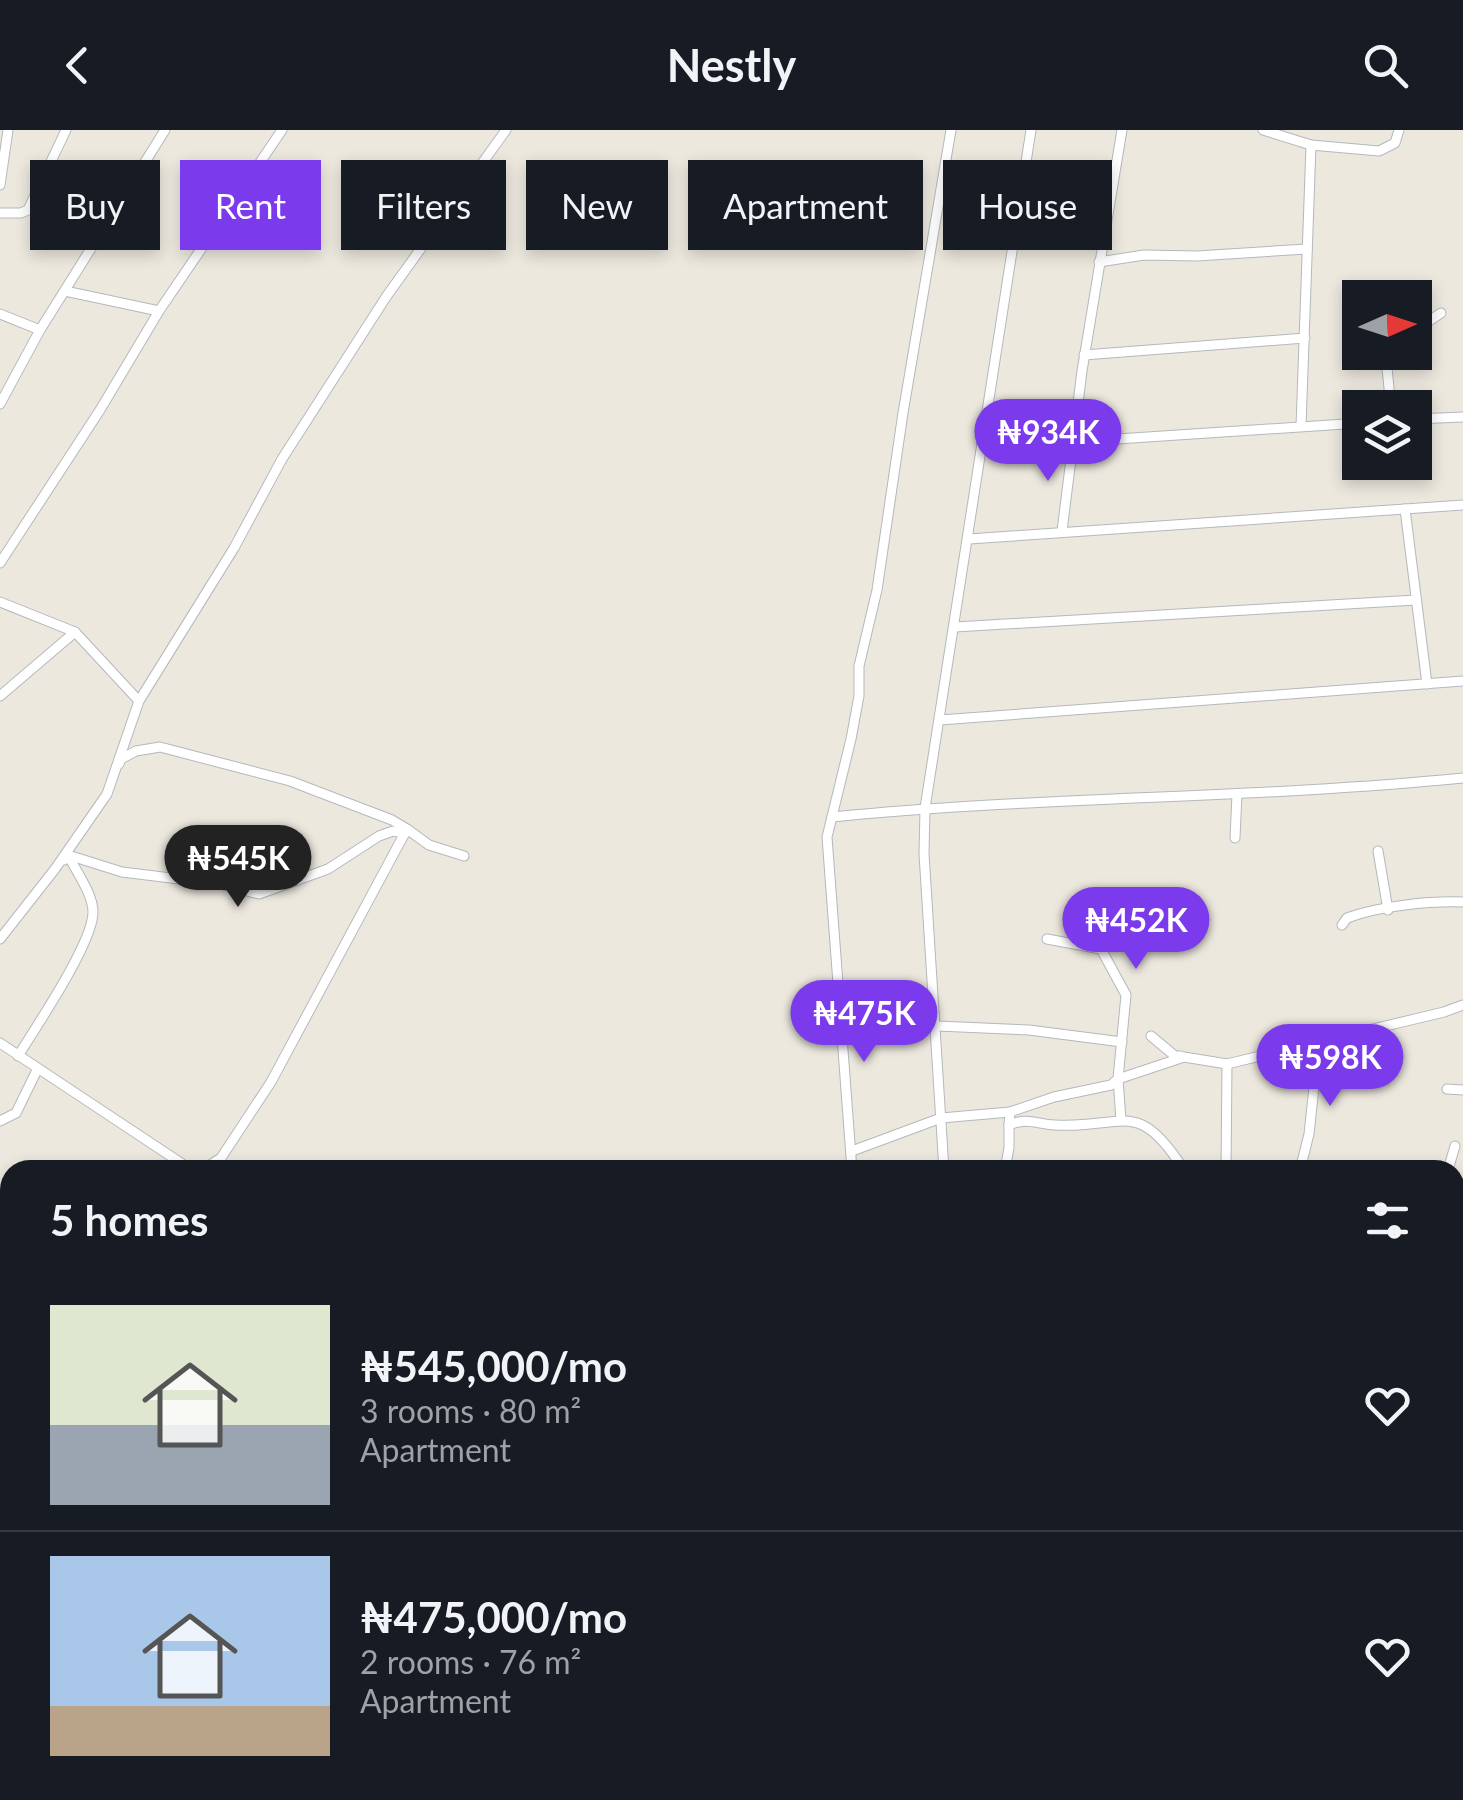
<!DOCTYPE html>
<meta charset="utf-8">
<style>
:root{--surface:#171b24;--page:#242831;--text:#f1f3f6;--muted:#9ea1a6;--line:#363941;--accent:#7c3aed}
body{margin:0;font-family:Lato,sans-serif;background:var(--page);color:var(--text);height:100vh;display:flex;flex-direction:column;font-size:38px;white-space:nowrap}
*{box-sizing:border-box;margin:0}
p{font-size:32px;color:var(--muted)}
.icon{flex:none;width:55px;height:55px;fill:none;stroke:currentColor;stroke-width:2;stroke-linecap:round;stroke-linejoin:round}
.map{position:relative;flex:1;overflow:hidden}
.panel{position:absolute;left:0px;top:1030px;width:1465px;height:640px;display:flex;flex-direction:column;background:var(--surface);border-radius:30px 30px 0 0;box-shadow:0 5px 15px #0003}
.panel>*{flex:none}
.banner{position:absolute;left:30px;top:30px;width:1405px;height:90px;display:flex;gap:20px}
.needle{width:65px;rotate:87deg}
.fabs{position:absolute;left:1342px;top:150px;display:grid;gap:20px}
.fabs a{display:grid;place-items:center;width:90px;height:90px;border-radius:0px;background:var(--surface);box-shadow:0 5px 15px #0003;font-size:50px}
.price{position:absolute;translate:-50% -85px;padding:0 22px;border-radius:35px;background:var(--accent);color:#fff;font-size:32px;line-height:65px;filter:drop-shadow(0 2px 5px #0008)}
.price::after{content:'';position:absolute;left:50%;top:60px;width:30px;height:22px;margin-left:-15px;background:inherit;clip-path:polygon(0 0,100% 0,50% 100%)}
.price.active{background:#222;color:#fff}
ul{padding:0;list-style:none}
li{display:flex;align-items:center;gap:30px;height:250px;padding:0 50px}
li+li{border-top:2px solid var(--line)}
li span{display:grid;place-items:center;flex:none;width:280px;height:200px;border-radius:0px;color:#555}
li>.icon{margin-inline-start:auto}
span .icon{width:120px;height:120px;fill:#fffc;stroke-width:1}
li b{font-size:42px}
h2{display:flex;justify-content:space-between;align-items:center;height:120px;padding:0 50px;font-size:42px}
.tag{padding:0 35px;border-radius:0px;background:var(--surface);box-shadow:0 5px 15px #0003;font-size:35px;line-height:90px}
.tag.active{background:var(--accent);color:#fff}
header{display:flex;justify-content:space-between;align-items:center;height:130px;padding:0 50px;background:var(--surface);font-size:45px;font-weight:700}
.map>svg:first-child{display:block}
</style>
<header><svg class="icon" aria-label="back" viewBox="0 0 24 24"><path d="M15 5l-7 7 7 7"/></svg>Nestly<svg class="icon" aria-label="search" viewBox="0 0 24 24"><circle cx="10" cy="10" r="6"/><path d="M15 15l6 6"/></svg></header>
<div class="map">
<svg width="1463" height="1670" viewBox="0 0 1463 1670">
<rect width="100%" height="100%" fill="#ece8de"/>
<g fill="none" stroke-linecap="round" stroke-linejoin="round">
<defs>
<g id="minor">
<path d="M1263,0L1311,15L1301,296"/>
<path d="M1311,15L1379,21L1395,13L1399,0"/>
<path d="M0,55L8,0"/>
<path d="M0,83H21L28,80L66,0"/>
<path d="M1099,132L1144,125L1197,126L1307,119"/>
<path d="M65,161L159,181"/>
<path d="M0,184L40,200"/>
<path d="M1415,192L1429,191L1441,183"/>
<path d="M1390,222L1387,238L1391,278"/>
<path d="M1084,225L1305,208"/>
<path d="M0,274L40,200L165,0"/>
<path d="M1415,289L1463,287"/>
<path d="M1072,312L1360,293"/>
<path d="M1405,379L1427,554"/>
<path d="M1062,401L1082,241L1122,0"/>
<path d="M969,409L1463,375"/>
<path d="M0,433L100,280L159,181L282,0"/>
<path d="M0,472L75,502L139,571"/>
<path d="M955,497L1416,470"/>
<path d="M0,566L75,502"/>
<path d="M940,590L1463,551"/>
<path d="M119,634L121,629L136,621L160,617L290,651L392,690L407,699L271,952L221,1028L207,1037L188,1038"/>
<path d="M832,687C1042,666 1253,669 1463,648"/>
<path d="M407,699L429,715L464,726"/>
<path d="M1235,708L1237,664"/>
<path d="M1378,721L1388,780"/>
<path d="M64,730L68,725L122,742L220,754L259,764L328,739L379,706L393,701L405,704"/>
<path d="M1342,795L1347,788C1379,776 1429,771 1463,772"/>
<path d="M0,809L55,739L107,664L139,571L234,418L282,329L386,167L506,0"/>
<path d="M1047,809L1101,819L1126,865L1118,949L1121,990"/>
<path d="M937,896L1029,900L1122,912"/>
<path d="M1151,906L1175,926H1181"/>
<path d="M0,913L190,1039"/>
<path d="M18,926C36,897 93,813 93,782C93,764 76,741 68,725"/>
<path d="M1447,959L1463,960"/>
<path d="M1010,982L1009,995C1029,987 1035,994 1055,995C1124,999 1137,966 1184,1040"/>
<path d="M0,991L16,983L37,940"/>
<path d="M852,1021L941,988L1010,982L1054,967L1111,955L1118,949L1184,927L1227,934L1444,882L1463,875"/>
<path d="M852,1040L827,707L851,609L859,566V536L877,460L903,283L951,0"/>
<path d="M944,1040L924,724L925,678L1031,0"/>
<path d="M1005,1040L1009,1018V995"/>
<path d="M1226,1040L1227,934"/>
<path d="M1300,1040L1309,1004L1319,910"/>
<path d="M1448,1040L1455,1016"/>
<path d="M1455,1136L1463,1140"/>
<path d="M0,1158L10,1172"/>
<path d="M1455,1232L1463,1190"/>
<path d="M1455,1341L1463,1336"/>
<path d="M1455,1590L1463,1611"/>
<path d="M124,1660L129,1670"/>
<path d="M300,1660L305,1670"/>
<path d="M1121,1660L1123,1670"/>
<path d="M1179,1660L1184,1670"/>
<path d="M1281,1660L1285,1670"/>
<path d="M1372,1660L1376,1670"/>
<path d="M85,1670L116,1660"/>
<path d="M271,1670L286,1660"/>
<path d="M443,1670L458,1660"/>
<path d="M609,1670L624,1660"/>
<path d="M777,1670L792,1660"/>
<path d="M852,1670V1660"/>
<path d="M939,1670V1660"/>
<path d="M958,1670L973,1660"/>
<path d="M1037,1670V1660"/>
</g>
</defs>
<use href="#minor" stroke="#b4b8bd" stroke-width="11"/>
<use href="#minor" stroke="#fff" stroke-width="9"/>
</g>
</svg>
<div class="fabs">
<a><svg class="needle" viewBox="-14 -14 28 28"><path d="M0-13l5 13h-10z" fill="#e53935"/><path d="M0 13l5-13h-10z" fill="#9ea1a6"/></svg></a>
<a><svg class="icon" aria-label="layers" viewBox="0 0 24 24"><path d="M12 4l9 5-9 5-9-5zM3 14l9 5 9-5"/></svg></a>
</div>
<b class="price" style="left:1048px;top:354px">₦934K</b>
<b class="price active" style="left:238px;top:780px">₦545K</b>
<b class="price" style="left:1136px;top:842px">₦452K</b>
<b class="price" style="left:864px;top:935px">₦475K</b>
<b class="price" style="left:1330px;top:979px">₦598K</b>
<div class="banner">
<a class="tag">Buy</a>
<a class="tag active">Rent</a>
<a class="tag">Filters</a>
<a class="tag">New</a>
<a class="tag">Apartment</a>
<a class="tag">House</a>
</div>
<section class="panel">
<h2>5 homes<svg class="icon" aria-label="filters" viewBox="0 0 24 24"><path d="M4 7h16M4 17h16"/><circle cx="9" cy="7" r="2"/><circle cx="15" cy="17" r="2"/></svg></h2>
<ul>
<li><span style="background:linear-gradient(#dfe7d0 60%,#9aa5b1 0)"><svg class="icon" aria-label="home" viewBox="0 0 24 24"><path d="M3 11l9-7 9 7M6 9v11h12V9"/></svg></span><div><b>₦545,000/mo</b><p>3 rooms · 80 m²</p><p>Apartment</p></div><svg class="icon" aria-label="heart" viewBox="0 0 24 24"><path d="M12 20l-8-8c-3-5 5-10 8-4 3-6 11-1 8 4z"/></svg></li>
<li><span style="background:linear-gradient(#a9c7e8 75%,#b9a48a 0)"><svg class="icon" aria-label="home" viewBox="0 0 24 24"><path d="M3 11l9-7 9 7M6 9v11h12V9"/></svg></span><div><b>₦475,000/mo</b><p>2 rooms · 76 m²</p><p>Apartment</p></div><svg class="icon" aria-label="heart" viewBox="0 0 24 24"><path d="M12 20l-8-8c-3-5 5-10 8-4 3-6 11-1 8 4z"/></svg></li>
</ul>
</section>
</div>
